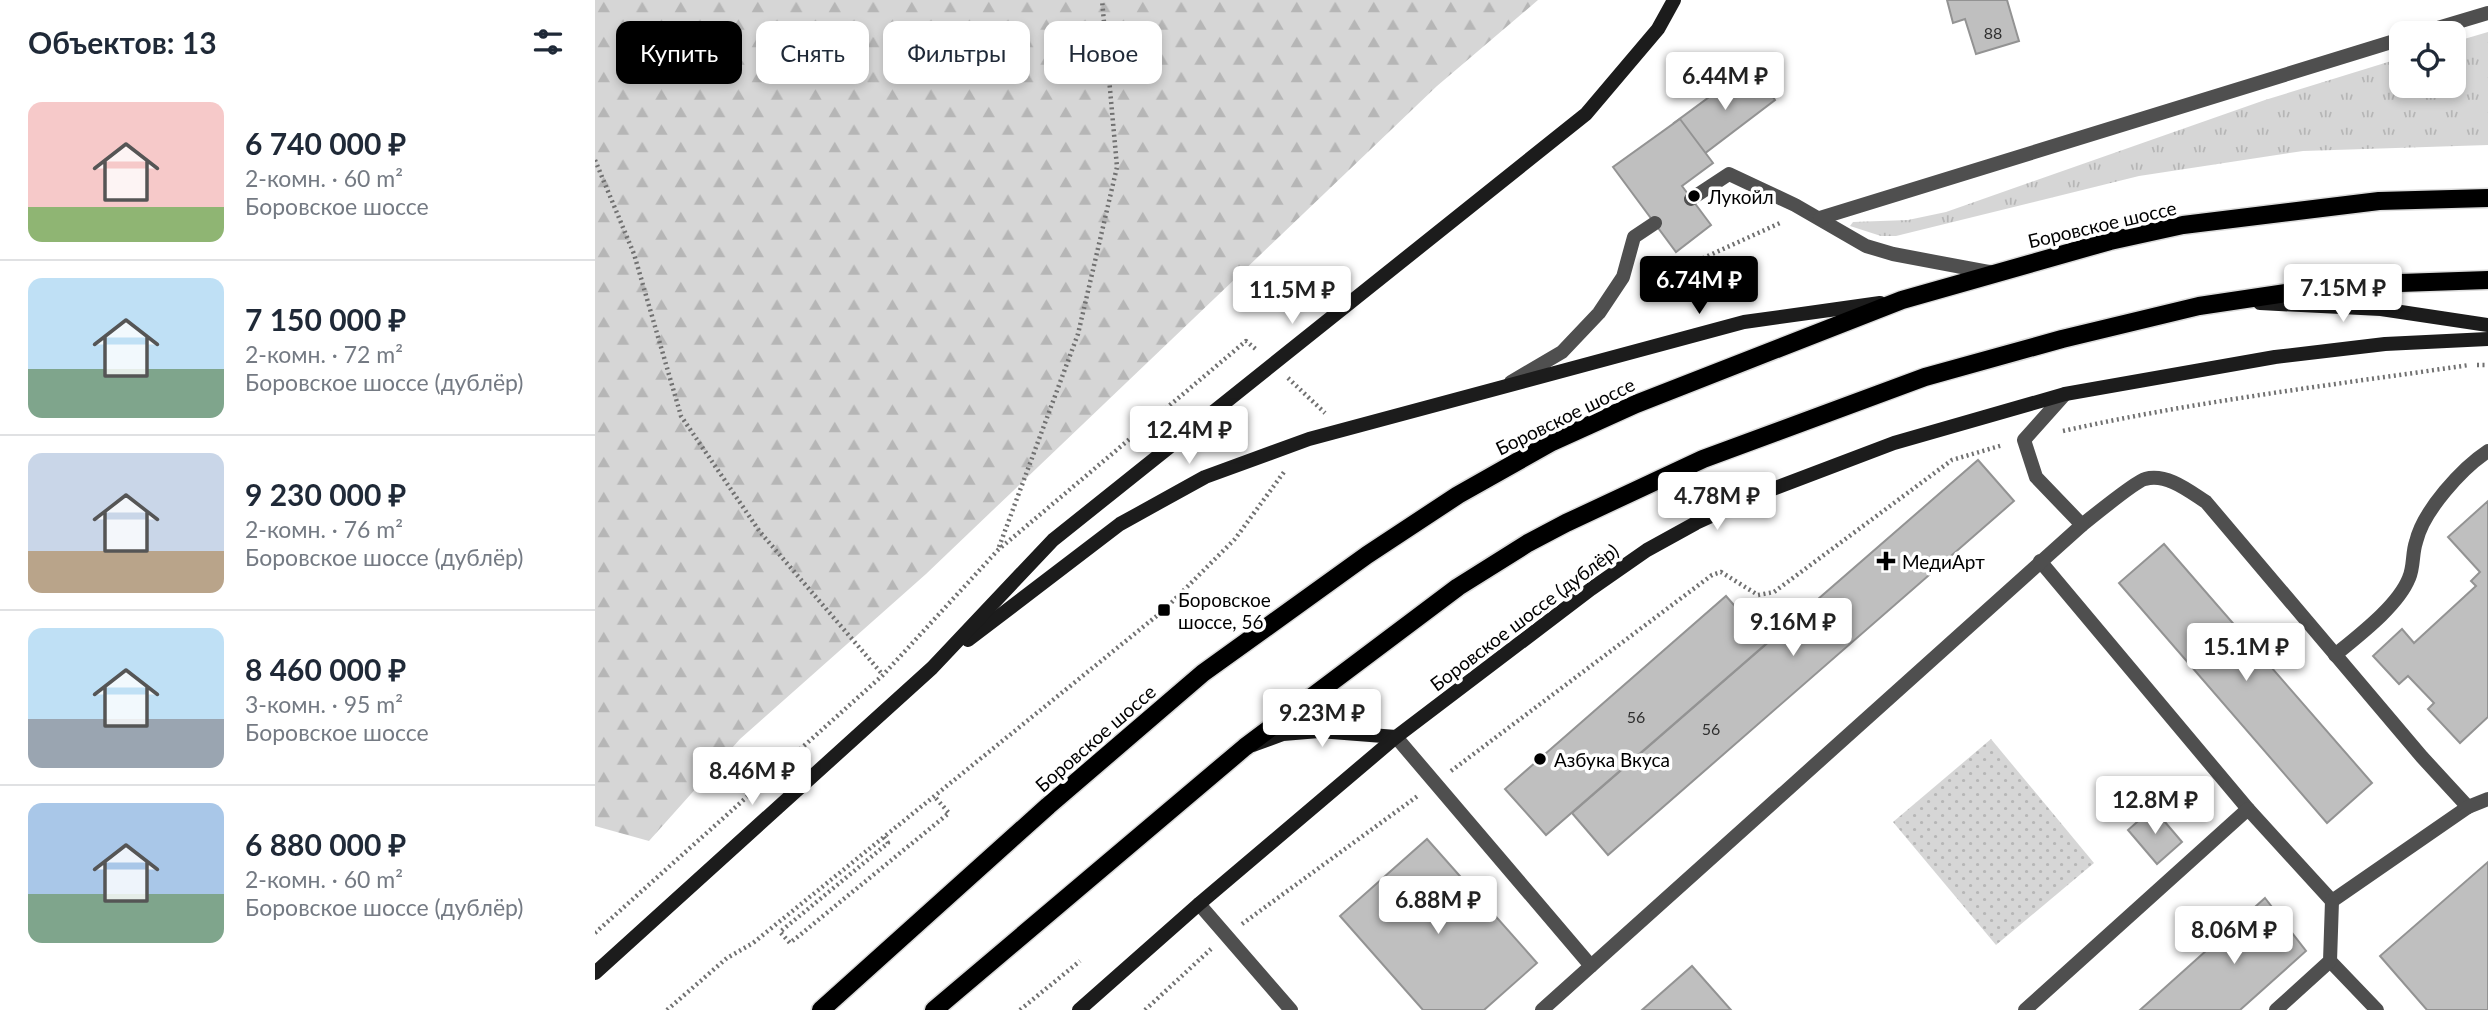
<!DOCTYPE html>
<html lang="ru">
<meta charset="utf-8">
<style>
:root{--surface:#fff;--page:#f2f2f3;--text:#1f2937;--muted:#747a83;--line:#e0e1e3;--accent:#000}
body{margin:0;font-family:Lato,sans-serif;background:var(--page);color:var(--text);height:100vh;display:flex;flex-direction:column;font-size:26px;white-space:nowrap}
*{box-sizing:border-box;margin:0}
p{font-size:23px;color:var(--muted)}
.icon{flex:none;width:38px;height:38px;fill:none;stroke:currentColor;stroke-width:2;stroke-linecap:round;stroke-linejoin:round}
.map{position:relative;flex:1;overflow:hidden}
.drawer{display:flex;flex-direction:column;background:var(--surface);width:595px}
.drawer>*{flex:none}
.hud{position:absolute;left:21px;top:21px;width:665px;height:63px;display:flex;gap:14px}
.controls{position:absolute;left:1794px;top:21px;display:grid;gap:14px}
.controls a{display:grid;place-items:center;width:77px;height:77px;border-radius:14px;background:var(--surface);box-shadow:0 4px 10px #0003;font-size:35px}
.price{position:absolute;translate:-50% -60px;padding:0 16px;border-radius:7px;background:#fff;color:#222;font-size:23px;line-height:46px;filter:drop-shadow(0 2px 4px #0008)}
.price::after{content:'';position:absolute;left:50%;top:42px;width:21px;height:16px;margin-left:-10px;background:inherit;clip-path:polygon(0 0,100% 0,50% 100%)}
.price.current{background:var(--accent);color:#fff}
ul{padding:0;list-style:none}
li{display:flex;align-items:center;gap:21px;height:175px;padding:0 28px}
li+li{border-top:2px solid var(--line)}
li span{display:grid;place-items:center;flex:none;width:196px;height:140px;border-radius:14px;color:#555}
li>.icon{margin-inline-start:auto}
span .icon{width:84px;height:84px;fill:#fffc;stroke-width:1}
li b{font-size:30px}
h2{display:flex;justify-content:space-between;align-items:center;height:84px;padding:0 28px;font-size:30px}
.chip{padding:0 24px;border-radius:14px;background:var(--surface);box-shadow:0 4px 10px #0003;font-size:24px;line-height:63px}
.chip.current{background:var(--accent);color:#fff}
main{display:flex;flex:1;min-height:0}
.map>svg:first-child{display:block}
</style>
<main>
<section class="drawer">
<h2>Объектов: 13<svg class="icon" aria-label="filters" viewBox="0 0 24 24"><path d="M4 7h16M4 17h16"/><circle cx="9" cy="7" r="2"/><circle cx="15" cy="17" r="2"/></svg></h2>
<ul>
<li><span style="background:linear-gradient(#f6c9c9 75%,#8fb573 0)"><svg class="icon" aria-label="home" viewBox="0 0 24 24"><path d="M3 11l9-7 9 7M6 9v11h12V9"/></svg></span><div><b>6 740 000 ₽</b><p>2-комн. · 60 m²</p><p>Боровское шоссе</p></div></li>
<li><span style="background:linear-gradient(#bfe0f5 65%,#7fa58c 0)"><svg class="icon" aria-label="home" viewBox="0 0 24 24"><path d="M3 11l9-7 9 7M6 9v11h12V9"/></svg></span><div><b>7 150 000 ₽</b><p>2-комн. · 72 m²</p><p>Боровское шоссе (дублёр)</p></div></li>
<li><span style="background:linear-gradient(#c9d6e8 70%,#b9a48a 0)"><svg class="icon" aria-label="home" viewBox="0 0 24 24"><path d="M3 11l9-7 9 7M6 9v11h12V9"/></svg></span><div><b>9 230 000 ₽</b><p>2-комн. · 76 m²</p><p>Боровское шоссе (дублёр)</p></div></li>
<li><span style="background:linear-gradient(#bfe0f5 65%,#9aa5b1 0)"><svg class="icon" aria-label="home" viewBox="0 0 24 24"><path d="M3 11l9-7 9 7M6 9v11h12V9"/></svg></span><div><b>8 460 000 ₽</b><p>3-комн. · 95 m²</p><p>Боровское шоссе</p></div></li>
<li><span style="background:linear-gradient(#a9c7e8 65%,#7fa58c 0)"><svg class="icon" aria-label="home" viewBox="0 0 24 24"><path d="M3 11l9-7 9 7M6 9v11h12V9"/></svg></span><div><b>6 880 000 ₽</b><p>2-комн. · 60 m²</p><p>Боровское шоссе (дублёр)</p></div></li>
</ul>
</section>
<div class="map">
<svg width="1893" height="1010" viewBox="0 0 1893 1010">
<defs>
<pattern id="grass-tufts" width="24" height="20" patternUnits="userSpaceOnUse" patternTransform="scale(1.75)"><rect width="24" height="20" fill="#d6d6d6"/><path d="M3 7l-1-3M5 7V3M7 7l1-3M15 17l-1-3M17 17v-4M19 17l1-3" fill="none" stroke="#b6b6b6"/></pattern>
<pattern id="forest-firs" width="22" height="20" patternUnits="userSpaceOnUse" patternTransform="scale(1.75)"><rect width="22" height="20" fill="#d6d6d6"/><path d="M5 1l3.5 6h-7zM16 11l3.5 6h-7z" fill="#b6b6b6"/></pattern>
<pattern id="park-dots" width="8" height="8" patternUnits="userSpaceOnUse" patternTransform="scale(1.75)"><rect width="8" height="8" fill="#d6d6d6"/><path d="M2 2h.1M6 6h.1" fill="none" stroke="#b6b6b6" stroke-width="1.8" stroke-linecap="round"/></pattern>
</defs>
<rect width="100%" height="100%" fill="#fff"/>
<path fill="url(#grass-tufts)" d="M1893,32V145L1708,151L1544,176L1301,236H1286L1255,226L1258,222L1313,220L1351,212L1670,100L1806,58V86H1858L1859,42Z"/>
<path fill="url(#forest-firs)" d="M0,0H943L842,86L331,574L145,739L54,841L0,826Z"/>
<path fill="url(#park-dots)" d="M1396,739L1499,863L1401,945L1298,822Z"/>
<g fill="#bfbfbf" stroke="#939393" stroke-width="2">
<path d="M1352,0H1412L1424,41L1381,54L1370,19L1358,23Z"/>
<path d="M1155,67L1180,100L1105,157L1079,123Z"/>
<path d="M1085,119L1118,163L1087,186L1116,225L1081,252L1018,167Z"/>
<path d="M1383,460L1419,501L1013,855L977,813Z"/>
<path d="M1893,501V717L1865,743L1833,709L1839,703L1813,676L1804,684L1778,656L1807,629L1819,643L1881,586L1876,581L1885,572L1853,537Z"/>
<path d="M1569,544L1777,783L1732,823L1524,583Z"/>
<path d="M1131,596L1172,643L951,835L910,789Z"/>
<path d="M1558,808L1587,842L1562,864L1533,830Z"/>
<path d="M832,839L942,963L889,1010H828L745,916Z"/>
<path d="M1893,862V1010H1832L1785,956Z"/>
<path d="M1670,898L1711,951L1645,1010H1545Z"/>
<path d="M1097,966L1136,1010H1047Z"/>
</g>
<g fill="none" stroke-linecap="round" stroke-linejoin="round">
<defs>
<g id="primary">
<path d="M226,1010L453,806L608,673L772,555L863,495L957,442L1041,404L1307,300L1515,241L1588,225L1784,201L1893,198"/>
<path d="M339,1010L650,747L863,587L933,543L971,523L1108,459L1330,377L1467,339L1604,306L1691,293L1776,284L1893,280"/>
</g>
</defs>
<use href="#primary" stroke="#dbdbdb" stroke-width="21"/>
<g stroke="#717171" stroke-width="4.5" stroke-dasharray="2 3.5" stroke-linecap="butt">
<path d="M0,160L39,254L86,416L165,532L288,675"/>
<path d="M1051,276H1069L1185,223"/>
<path d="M1882,365H1893"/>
<path d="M693,378L730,413"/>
<path d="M1468,431C1601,401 1738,385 1874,365"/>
<path d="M404,547L483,334L522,167L507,0"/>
<path d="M856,771L1117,575L1126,572L1163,595L1179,592L1357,460L1408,445"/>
<path d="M289,837L293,843L185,932L195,943L354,813L339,796"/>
<path d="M647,924L824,795"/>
<path d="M0,933L288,675L403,550L651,341L663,351"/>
<path d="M72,1010L132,958L158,943L569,610L640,539L689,472"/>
<path d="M425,1010L485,961"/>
<path d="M550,1010L616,949"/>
</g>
<g stroke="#4f4f4f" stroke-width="14">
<path d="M1826,33L1893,13"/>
<path d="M1096,199L1134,174L1200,205L1271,246L1298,254L1399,273"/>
<path d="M1225,218L1806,39"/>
<path d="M916,382L967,352L1004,313L1028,277L1039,237L1060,223"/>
<path d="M1487,525C1497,517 1541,481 1550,479C1572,473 1594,491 1611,502L1827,757L1873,807"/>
<path d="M1445,561L1653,809"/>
<path d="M1740,655C1763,636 1803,606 1814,578C1819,567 1817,553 1821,542C1828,511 1867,468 1893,451"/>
<path d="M801,737L996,966"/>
<path d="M604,904L696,1010"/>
<path d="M1735,961L1782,1010"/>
<path d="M947,1010L1487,525L1441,477L1429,440L1470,394"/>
<path d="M1430,1010L1653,809L1737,901L1873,807L1893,799"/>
<path d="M1681,1010L1735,961L1737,901"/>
</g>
<g stroke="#1c1c1c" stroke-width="14">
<path d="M1665,303L1786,309L1893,325"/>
<path d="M373,640L525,524L610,477L714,439L1149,322L1285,303"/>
<path d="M658,745L688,734L724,731L801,737"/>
<path d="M0,973L337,668L458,540L991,114L1063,29L1079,0"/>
<path d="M484,1010L604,904L801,737L996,589L1052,550L1101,523L1162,495L1299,443L1470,394L1680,357L1790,344L1893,339"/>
</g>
<use href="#primary" stroke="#000" stroke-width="18"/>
</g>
<g fill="#000" stroke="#fff" stroke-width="2.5">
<circle cx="1099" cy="196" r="7"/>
<path d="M1287.5 550.5h7v7h7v7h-7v7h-7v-7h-7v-7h7z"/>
<rect x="562" y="603" width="14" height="14" rx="3.5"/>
<circle cx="945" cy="759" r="7"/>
</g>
<g text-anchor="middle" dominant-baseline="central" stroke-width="7" stroke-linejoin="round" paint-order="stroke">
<g font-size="16" fill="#303030">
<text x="1398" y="32">88</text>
<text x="1041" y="716">56</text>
<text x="1116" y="728">56</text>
</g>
<g font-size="19" fill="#000" stroke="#fff" text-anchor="start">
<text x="1113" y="196">Лукойл</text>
<text x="1307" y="561">МедиАрт</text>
<text x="583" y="599">Боровское<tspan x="583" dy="22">шоссе, 56</tspan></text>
<text x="959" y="759">Азбука Вкуса</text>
</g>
<g font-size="19" fill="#000" stroke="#fff">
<text transform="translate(1507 224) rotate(-13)">Боровское шоссе</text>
<text transform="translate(970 416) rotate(-26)">Боровское шоссе</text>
<text transform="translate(929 617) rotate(-37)">Боровское шоссе (дублёр)</text>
<text transform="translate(500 738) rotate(-41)">Боровское шоссе</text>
</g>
</g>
</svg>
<div class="controls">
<a><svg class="icon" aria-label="locate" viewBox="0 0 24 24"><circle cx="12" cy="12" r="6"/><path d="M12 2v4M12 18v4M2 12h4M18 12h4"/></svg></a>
</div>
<b class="price" style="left:1130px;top:112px">6.44M ₽</b>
<b class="price current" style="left:1104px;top:316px">6.74M ₽</b>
<b class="price" style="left:1748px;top:324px">7.15M ₽</b>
<b class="price" style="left:697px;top:326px">11.5M ₽</b>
<b class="price" style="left:594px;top:466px">12.4M ₽</b>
<b class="price" style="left:1122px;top:532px">4.78M ₽</b>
<b class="price" style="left:1198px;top:658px">9.16M ₽</b>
<b class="price" style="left:1651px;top:683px">15.1M ₽</b>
<b class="price" style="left:727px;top:749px">9.23M ₽</b>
<b class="price" style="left:157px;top:807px">8.46M ₽</b>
<b class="price" style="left:1560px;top:836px">12.8M ₽</b>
<b class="price" style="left:843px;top:936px">6.88M ₽</b>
<b class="price" style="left:1639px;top:966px">8.06M ₽</b>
<div class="hud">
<a class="chip current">Купить</a>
<a class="chip">Снять</a>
<a class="chip">Фильтры</a>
<a class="chip">Новое</a>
</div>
</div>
</main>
